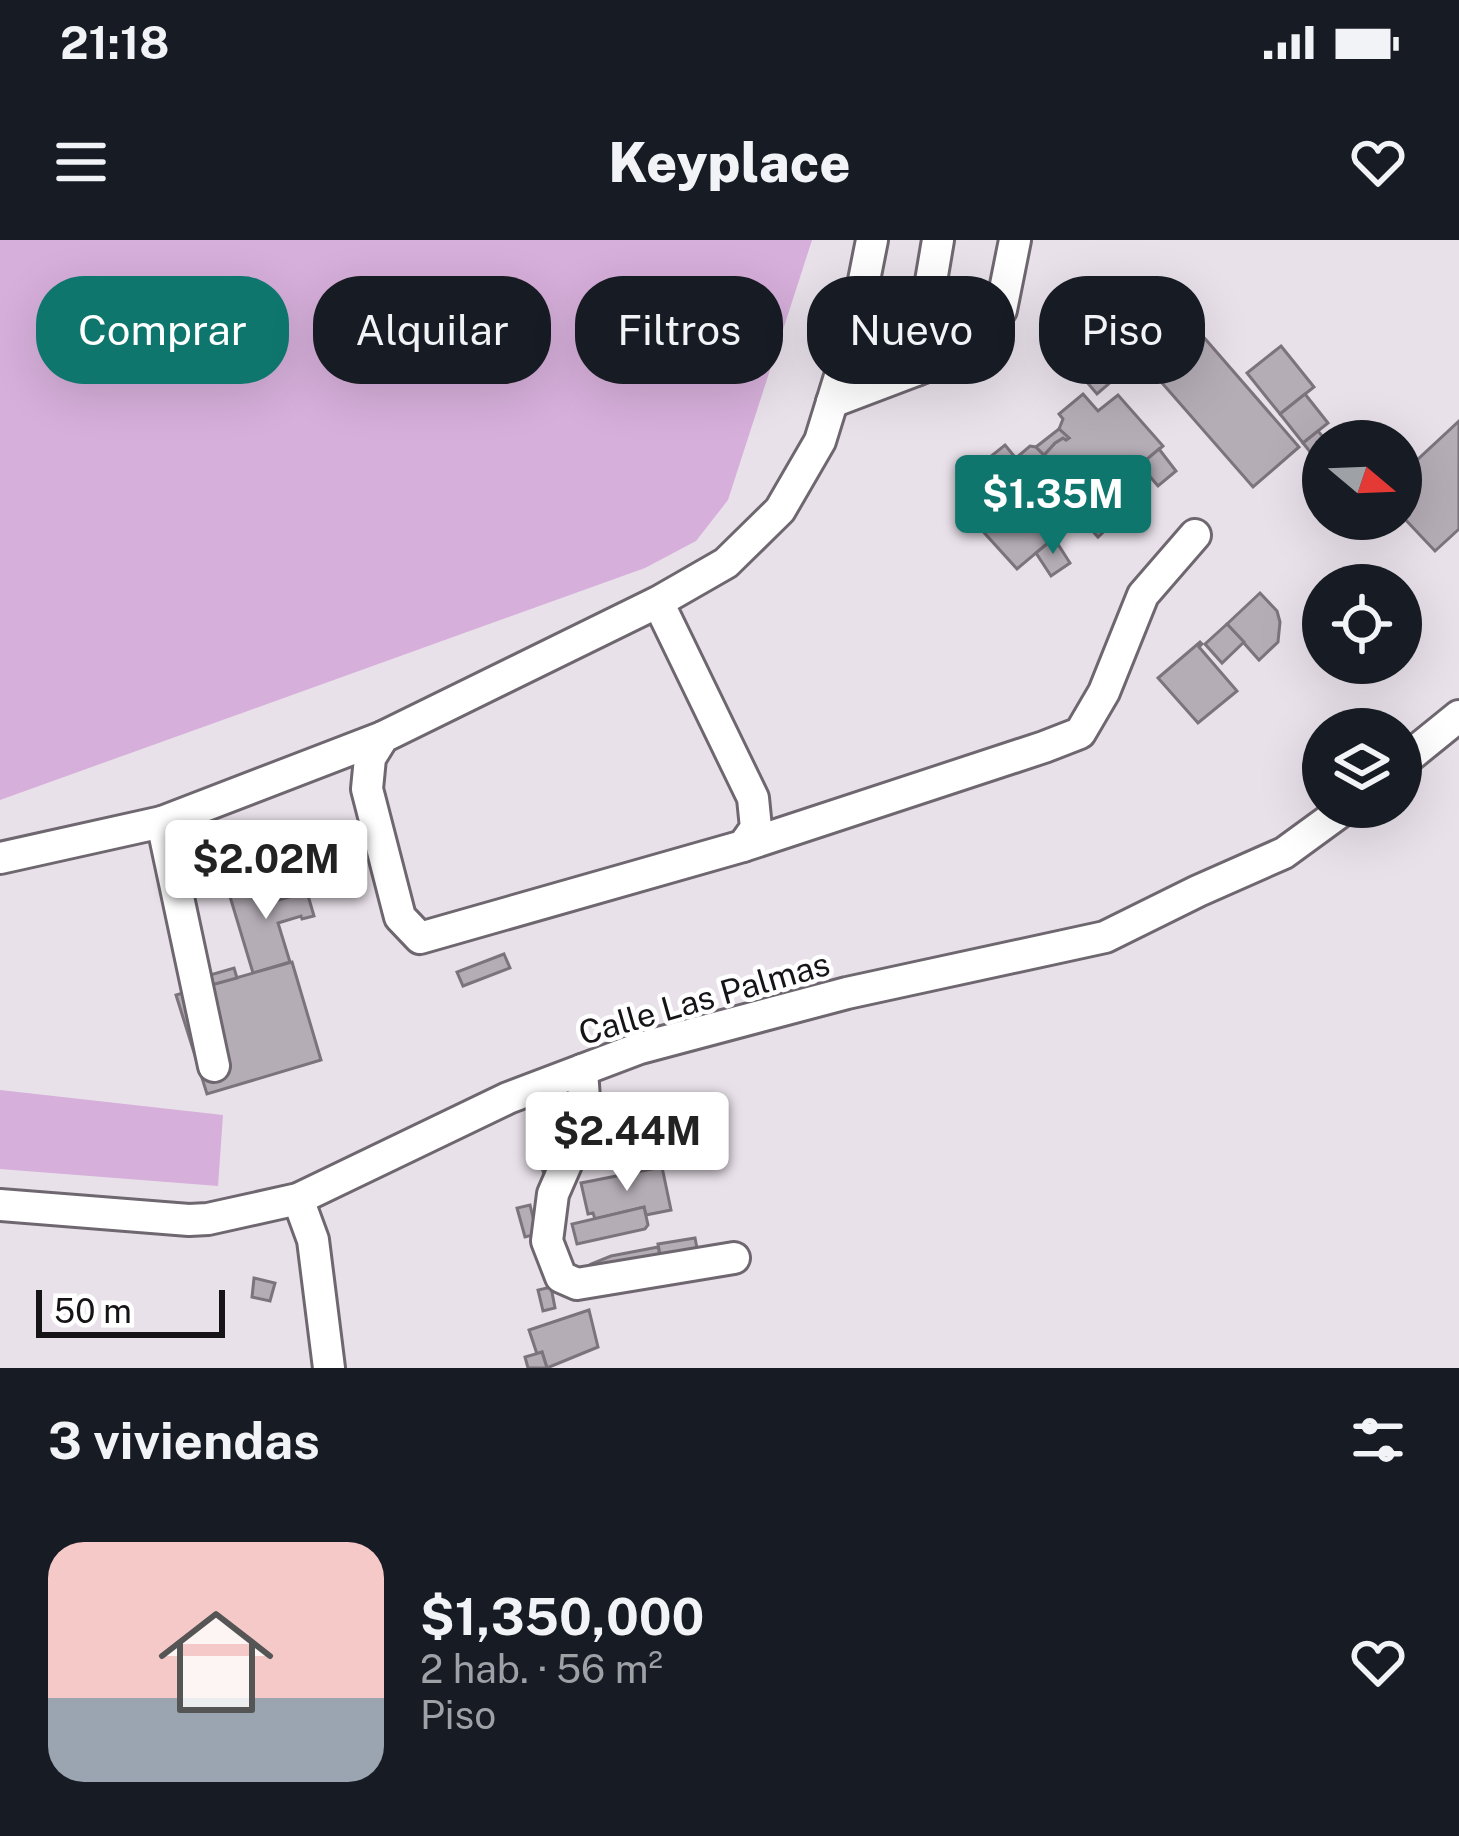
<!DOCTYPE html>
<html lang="es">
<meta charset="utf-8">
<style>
:root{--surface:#171b24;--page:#20242c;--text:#f1f3f6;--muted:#9ea1a6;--accent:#0f766e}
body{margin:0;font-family:"Public Sans",sans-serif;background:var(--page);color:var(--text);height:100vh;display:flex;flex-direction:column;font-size:45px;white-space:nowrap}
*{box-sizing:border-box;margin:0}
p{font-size:39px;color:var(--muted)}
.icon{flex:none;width:66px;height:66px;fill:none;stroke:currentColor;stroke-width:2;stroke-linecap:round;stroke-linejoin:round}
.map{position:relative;height:1128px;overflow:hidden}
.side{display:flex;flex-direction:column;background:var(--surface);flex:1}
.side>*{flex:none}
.top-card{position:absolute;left:36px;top:36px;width:1389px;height:108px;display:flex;gap:24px}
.needle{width:78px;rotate:109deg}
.buttons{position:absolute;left:1302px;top:180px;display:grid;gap:24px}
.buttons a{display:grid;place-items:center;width:120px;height:120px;border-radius:50%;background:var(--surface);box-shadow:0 12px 48px #0002;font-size:60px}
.scale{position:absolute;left:36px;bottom:30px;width:189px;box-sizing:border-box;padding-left:12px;border:6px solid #161417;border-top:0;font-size:33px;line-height:42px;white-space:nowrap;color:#161417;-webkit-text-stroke:9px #fff;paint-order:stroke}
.price{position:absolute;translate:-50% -102px;padding:0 27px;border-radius:12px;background:#fff;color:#222;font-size:39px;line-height:78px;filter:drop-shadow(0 3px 6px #0008)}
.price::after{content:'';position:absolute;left:50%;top:72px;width:36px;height:27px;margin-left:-18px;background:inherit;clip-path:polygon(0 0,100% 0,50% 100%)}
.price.on{background:var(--accent);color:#fff}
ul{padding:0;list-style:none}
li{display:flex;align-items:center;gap:36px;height:300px;padding:0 48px}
li span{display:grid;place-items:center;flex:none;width:336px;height:240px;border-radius:36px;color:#555}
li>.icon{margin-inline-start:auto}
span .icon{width:144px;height:144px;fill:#fffc;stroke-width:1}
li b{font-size:51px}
h2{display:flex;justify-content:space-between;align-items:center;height:144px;padding:0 48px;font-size:51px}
.tag{padding:0 42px;border-radius:48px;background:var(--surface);box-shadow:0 12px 48px #0002;font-size:42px;line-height:108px}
.tag.on{background:var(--accent);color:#fff}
.status{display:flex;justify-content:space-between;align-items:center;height:84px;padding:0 60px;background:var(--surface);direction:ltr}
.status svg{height:33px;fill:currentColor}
header{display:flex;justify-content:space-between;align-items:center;height:156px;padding:0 48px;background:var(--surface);font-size:54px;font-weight:800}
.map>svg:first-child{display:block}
</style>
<div class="status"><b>21:18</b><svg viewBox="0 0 49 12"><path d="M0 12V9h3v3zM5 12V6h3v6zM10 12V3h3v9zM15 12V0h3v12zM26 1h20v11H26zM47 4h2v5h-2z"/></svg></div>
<header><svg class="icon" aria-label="menu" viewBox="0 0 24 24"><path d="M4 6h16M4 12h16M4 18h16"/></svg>Keyplace<svg class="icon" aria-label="heart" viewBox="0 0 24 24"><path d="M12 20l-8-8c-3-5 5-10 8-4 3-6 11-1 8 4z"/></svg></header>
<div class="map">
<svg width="1459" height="1128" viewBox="0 0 1459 1128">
<rect width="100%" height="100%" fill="#e9e1ea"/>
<g fill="#d6afda">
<path d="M0,0H812L728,260L696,301L645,328L0,560Z"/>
<path d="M0,850L223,875L218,946L0,929Z"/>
</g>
<g fill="#b5adb6" stroke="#7c747d" stroke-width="3">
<path d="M1179,61L1190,74L1097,154L1085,140Z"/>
<path d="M1194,86L1299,207L1253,247L1148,127Z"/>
<path d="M1281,106L1314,147L1280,174L1247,133Z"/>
<path d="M1083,154L1098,171L1118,155L1163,206L1017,329L969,276L985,262L975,250L996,233L1001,236L1019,222L1016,218L1030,206L1036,207L1044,215L1055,203L1063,198L1066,200L1069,198L1059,189L1063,179L1059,174Z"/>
<path d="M1305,154L1328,183L1303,203L1280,174Z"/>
<path d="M1459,181V289L1435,311L1401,275V235Z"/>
<path d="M1059,189L1069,198L1066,200L1063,198L1055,203L1044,215L1036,207Z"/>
<path d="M1318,191L1323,197L1317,202L1323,211L1315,218L1303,203Z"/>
<path d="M1005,205L1019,222L1001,236L985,221Z"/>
<path d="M1159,209L1176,231L1158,246L1140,225Z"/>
<path d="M1098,261L1116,280L1098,297L1079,276Z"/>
<path d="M1054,298L1070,323L1051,336L1036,313Z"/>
<path d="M1260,353L1277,371L1280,382L1278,402L1259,420L1227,384Z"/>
<path d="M1227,384L1244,402L1222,423L1205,404Z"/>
<path d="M1200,402L1202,404L1199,407L1237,451L1198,483L1158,438Z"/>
<path d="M300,626L307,652L275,661L268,635Z"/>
<path d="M268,637L275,661L307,652L314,676L302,679L301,676L278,683L290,722L253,733L228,650Z"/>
<path d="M504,714L510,728L463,746L457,732Z"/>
<path d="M292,722L321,820L207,854L176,755Z"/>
<path d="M234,728L237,738L189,751L186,742Z"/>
<path d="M651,863L659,892L650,895L642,865Z"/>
<path d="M544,891L557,931L544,934L531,896Z"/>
<path d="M656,902L661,927L634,932L629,910L634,909V906Z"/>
<path d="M662,927L671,970L646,975L644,967L595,979L593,973L588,974L581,943Z"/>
<path d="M530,965L537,994L525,997L517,968Z"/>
<path d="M644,967L648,985L645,989L577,1004L572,984Z"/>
<path d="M695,998L699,1018L662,1025L658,1004Z"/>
<path d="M658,1007L662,1024L597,1041L591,1024L611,1016Z"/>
<path d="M254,1038L275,1043L270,1061L252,1057Z"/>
<path d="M551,1047L555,1068L543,1071L538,1050Z"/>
<path d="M589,1070L598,1107L547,1128L542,1112L537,1114L529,1090Z"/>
<path d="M542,1112L547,1128H528L525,1117Z"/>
</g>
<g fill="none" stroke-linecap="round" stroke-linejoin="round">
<defs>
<g id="minor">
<path d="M916,130L938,0"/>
<path d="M832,162L977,107L1001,70L1015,0"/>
<path d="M658,362L753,558L756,588L743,606L420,698L400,677L367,549L370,518L383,497L658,362L726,323L780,270L820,201L854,91L872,0"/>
<path d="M1401,523L1459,476"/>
<path d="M743,606L1044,507L1080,493L1104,452L1143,355L1195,295"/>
<path d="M0,618L162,582"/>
<path d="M214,826L162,582L383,497"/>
<path d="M582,830L584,859L577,899L553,954L547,1001L561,1037L577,1044L734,1018"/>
<path d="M298,959L313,1000L329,1128"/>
<path d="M0,965L189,980L208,979L298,959L508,858L640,808L847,753L1105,697L1198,651L1284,613L1347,567"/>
</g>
</defs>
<use href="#minor" stroke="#6e676f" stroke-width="36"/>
<use href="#minor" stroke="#fff" stroke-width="30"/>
</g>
<g text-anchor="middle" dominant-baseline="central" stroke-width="9" stroke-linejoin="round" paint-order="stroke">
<g font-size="33" fill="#161417" stroke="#fff">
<text transform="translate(704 758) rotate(-16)">Calle Las Palmas</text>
</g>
</g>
</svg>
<div class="buttons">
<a><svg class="needle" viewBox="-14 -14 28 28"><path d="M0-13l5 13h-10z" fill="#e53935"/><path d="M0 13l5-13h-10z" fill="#9ea1a6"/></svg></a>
<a><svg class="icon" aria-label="locate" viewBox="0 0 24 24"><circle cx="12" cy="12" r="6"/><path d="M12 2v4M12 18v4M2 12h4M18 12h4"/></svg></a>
<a><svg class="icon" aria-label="layers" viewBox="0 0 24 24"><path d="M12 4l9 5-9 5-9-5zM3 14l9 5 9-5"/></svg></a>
</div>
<div class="scale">50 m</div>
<b class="price on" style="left:1053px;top:317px">$1.35M</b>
<b class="price" style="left:266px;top:682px">$2.02M</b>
<b class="price" style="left:627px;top:954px">$2.44M</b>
<div class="top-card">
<a class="tag on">Comprar</a>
<a class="tag">Alquilar</a>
<a class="tag">Filtros</a>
<a class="tag">Nuevo</a>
<a class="tag">Piso</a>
</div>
</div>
<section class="side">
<h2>3 viviendas<svg class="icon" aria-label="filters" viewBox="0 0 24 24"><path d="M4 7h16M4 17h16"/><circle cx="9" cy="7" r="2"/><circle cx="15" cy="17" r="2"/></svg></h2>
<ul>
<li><span style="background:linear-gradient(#f6c9c9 65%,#9aa5b1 0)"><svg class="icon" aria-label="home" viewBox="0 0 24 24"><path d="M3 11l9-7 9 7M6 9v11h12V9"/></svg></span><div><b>$1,350,000</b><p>2 hab. · 56 m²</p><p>Piso</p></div><svg class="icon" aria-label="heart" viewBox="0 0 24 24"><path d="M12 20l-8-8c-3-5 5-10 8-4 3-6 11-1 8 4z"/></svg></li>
</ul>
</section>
